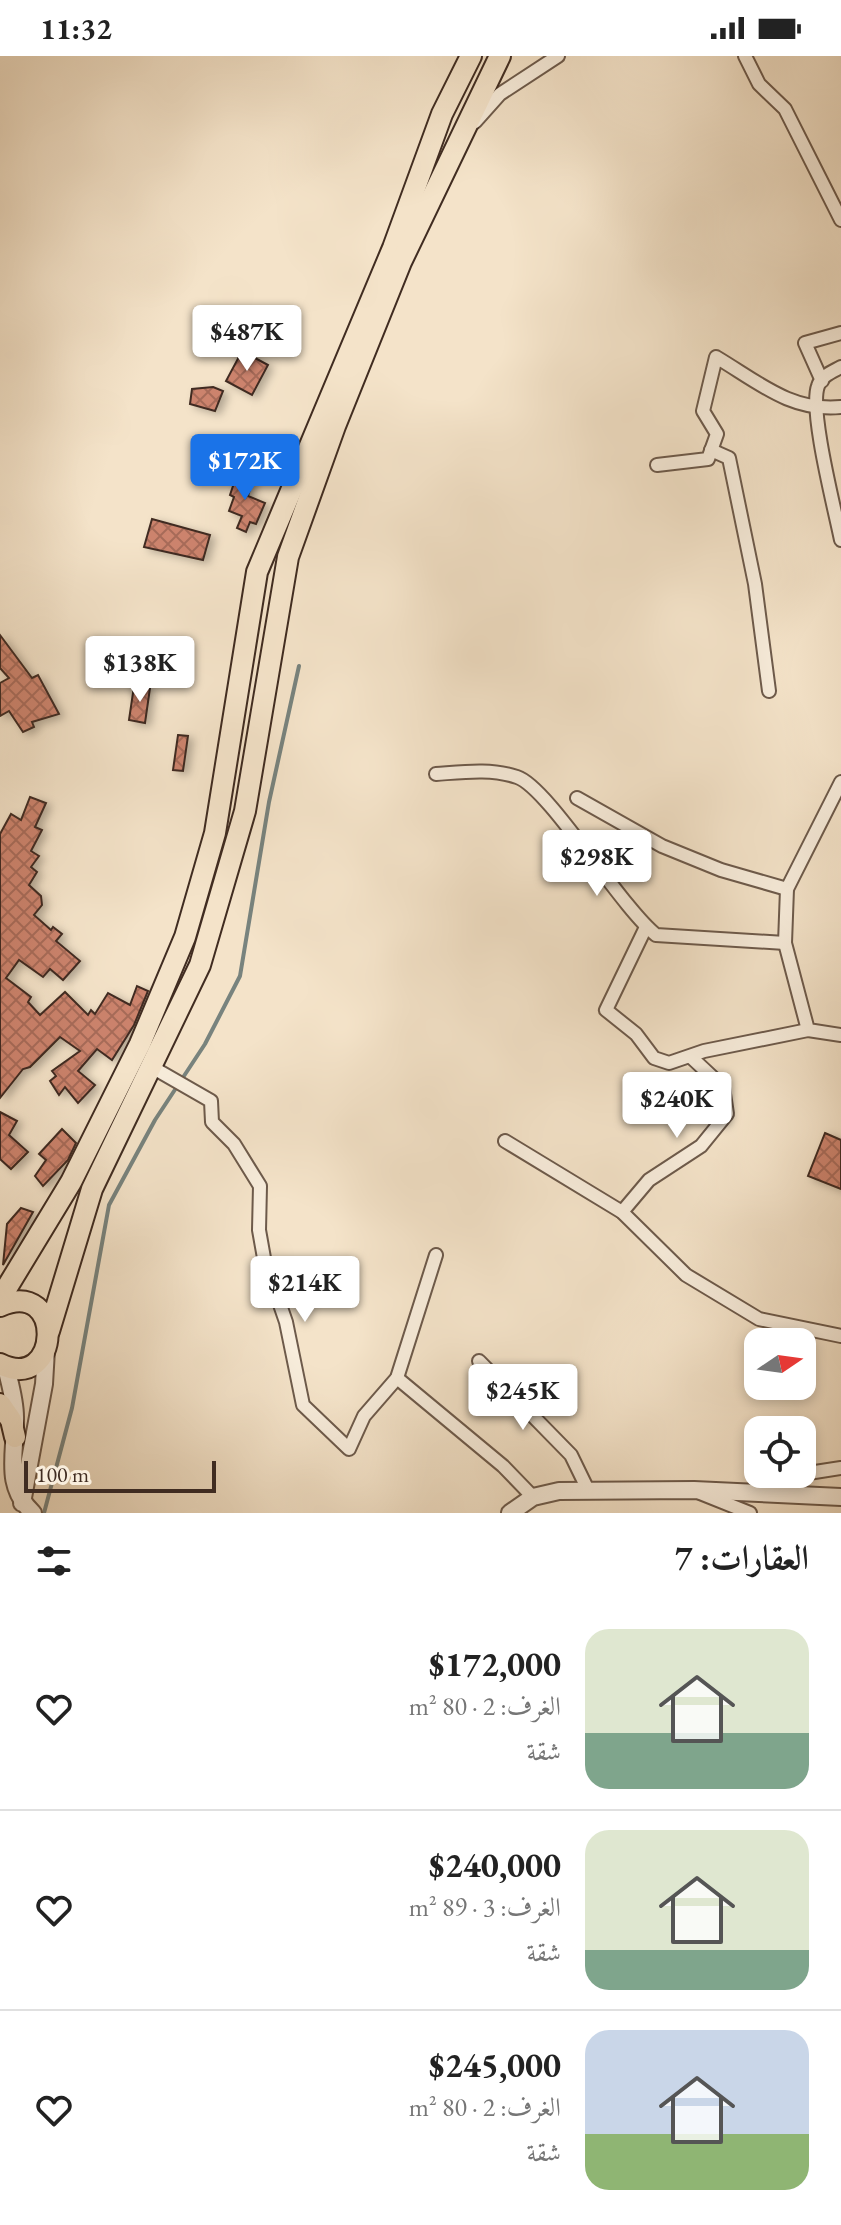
<!DOCTYPE html>
<html lang="ar">
<meta charset="utf-8">
<style>
:root{--surface:#fff;--page:#f6f6f6;--text:#222;--muted:#767676;--line:#e0e0e0;--accent:#1a73e8}
body{margin:0;font-family:"EB Garamond",Amiri,serif;background:var(--page);color:var(--text);direction:rtl;height:100vh;display:flex;flex-direction:column;font-size:30px;white-space:nowrap}
*{box-sizing:border-box;margin:0}
p{font-size:26px;color:var(--muted)}
.icon{flex:none;width:44px;height:44px;fill:none;stroke:currentColor;stroke-width:2;stroke-linecap:round;stroke-linejoin:round}
.map{position:relative;height:1457px;overflow:hidden;direction:ltr}
.drawer{display:flex;flex-direction:column;background:var(--surface);flex:1}
.drawer>*{flex:none}
.needle{width:52px;rotate:77deg}
.fabs{position:absolute;left:744px;top:1272px;display:grid;gap:16px}
.fabs a{display:grid;place-items:center;width:72px;height:72px;border-radius:16px;background:var(--surface);box-shadow:0 4px 12px #0003;font-size:40px}
.scale{position:absolute;left:24px;bottom:20px;width:192px;box-sizing:border-box;padding-left:8px;border:4px solid #402c21;border-top:0;font-size:22px;line-height:28px;white-space:nowrap;color:#402c21;-webkit-text-stroke:6px #f8eddc;paint-order:stroke}
.price{position:absolute;translate:-50% -68px;padding:0 18px;border-radius:8px;background:#fff;color:#222;font-size:26px;line-height:52px;filter:drop-shadow(0 2px 4px #0008)}
.price::after{content:'';position:absolute;left:50%;top:48px;width:24px;height:18px;margin-left:-12px;background:inherit;clip-path:polygon(0 0,100% 0,50% 100%)}
.price.current{background:var(--accent);color:#fff}
ul{padding:0;list-style:none}
li{display:flex;align-items:center;gap:24px;height:200px;padding:0 32px}
li+li{border-top:2px solid var(--line)}
li span{display:grid;place-items:center;flex:none;width:224px;height:160px;border-radius:24px;color:#555}
li>.icon{margin-inline-start:auto}
span .icon{width:96px;height:96px;fill:#fffc;stroke-width:1}
li b{font-size:34px}
h2{display:flex;justify-content:space-between;align-items:center;height:96px;padding:0 32px;font-size:34px}
.status{display:flex;justify-content:space-between;align-items:center;height:56px;padding:0 40px;background:var(--surface);direction:ltr}
.status svg{height:22px;fill:currentColor}
.map>svg:first-child{display:block}
</style>
<div class="status"><b>11:32</b><svg viewBox="0 0 49 12"><path d="M0 12V9h3v3zM5 12V6h3v6zM10 12V3h3v9zM15 12V0h3v12zM26 1h20v11H26zM47 4h2v5h-2z"/></svg></div>
<div class="map">
<svg width="841" height="1457" viewBox="0 0 841 1457">
<defs>
<pattern id="building-cross-hatch" width="8" height="8" patternUnits="userSpaceOnUse" patternTransform="scale(2)"><rect width="8" height="8" fill="#cc836d"/><path d="M0 0l8 8M0 8l8-8" fill="none" stroke="#a76b59"/></pattern>
<filter id="shadow"><feDropShadow dx="5" dy="3" stdDeviation="4" flood-color="#0004"/></filter>
</defs>
<rect width="100%" height="100%" fill="#f4e3c9"/>
<filter id="stains"><feTurbulence type="fractalNoise" baseFrequency=".0025" numOctaves="4"/><feColorMatrix values="0 0 0 0 .2 0 0 0 0 .09 0 0 0 0 .02 0 0 0 .5 -.17"/></filter>
<radialGradient id="worn" r=".72"><stop offset=".6" stop-color="#630" stop-opacity="0"/><stop offset="1" stop-color="#630" stop-opacity=".3"/></radialGradient>
<g fill="none" stroke-linecap="round" stroke-linejoin="round">
<path stroke="#78837e" stroke-width="4" d="M44,1457L72,1352L109,1149L155,1064L205,988L240,920L269,746L299,610"/>
</g>
<g fill="url(#building-cross-hatch)" stroke="#402c21" stroke-width="2" filter="url(#shadow)">
<path d="M242,295L268,309L252,339L226,325Z"/>
<path d="M213,331L223,335L215,355L190,348L192,333Z"/>
<path d="M238,415L254,421L248,440L265,447L256,468L250,466L246,476L237,472L242,460L229,455L234,441L230,439Z"/>
<path d="M152,463L210,479L203,504L144,491Z"/>
<path d="M0,579L32,622L38,619L59,658L32,666L34,671L23,676L9,655L0,660V627L9,622L0,612Z"/>
<path d="M162,599L183,603L180,620L159,616Z"/>
<path d="M134,630L150,632L145,667L129,664Z"/>
<path d="M178,679L188,680L183,715L173,714Z"/>
<path d="M30,741L46,747L35,771L42,774L31,795L39,800L31,811L37,816L29,829L41,840L42,849L34,859L51,874L53,871L62,878L56,885L80,905L63,924L50,913L43,921L19,904L6,922L31,941L28,946L40,959L65,936L88,959L91,954L95,958L108,937L130,949L137,930L148,935L134,969L112,1004L97,993L78,1015L95,1029L78,1047L65,1031L59,1039L50,1025L56,1020L52,1015L80,995L60,981L30,1011L23,1013L0,1042V778L11,758L21,764Z"/>
<path d="M0,1056L17,1065L9,1079L28,1096L11,1113L0,1103Z"/>
<path d="M62,1073L76,1087L68,1104L43,1130L35,1120L46,1104L39,1098Z"/>
<path d="M825,1077L841,1084V1133L808,1120Z"/>
<path d="M21,1152L33,1156L3,1209L7,1168Z"/>
</g>
<g fill="none" stroke-linecap="round" stroke-linejoin="round">
<defs>
<g id="minor">
<path d="M745,0L759,28L785,53L841,164"/>
<path d="M475,66L500,38L558,0"/>
<path d="M841,311C832,316 821,320 818,330C809,354 835,454 841,484"/>
<path d="M822,325L805,287L841,277"/>
<path d="M711,394L729,402L755,528L769,635"/>
<path d="M657,409L708,403L717,378L703,355L716,301C758,326 791,356 841,351"/>
<path d="M436,718C463,716 491,712 517,721C548,731 619,849 656,879L785,887"/>
<path d="M841,726L787,833L785,887L808,974L841,979"/>
<path d="M577,742L662,790L721,814L787,833"/>
<path d="M646,871L606,954L636,978L654,1002L669,1007L704,995L808,974"/>
<path d="M150,1010L211,1045L212,1066L234,1088L260,1130L259,1174L264,1202L286,1266L303,1349L349,1393L364,1360L397,1322L436,1199"/>
<path d="M505,1085L622,1156L686,1219L759,1263L841,1280"/>
<path d="M622,1156L649,1124L701,1090L727,1058L723,1031L692,1002"/>
<path d="M479,1305L571,1399L588,1434"/>
<path d="M397,1322L503,1410L533,1441"/>
<path d="M802,1418L841,1412"/>
<path d="M700,1437L750,1457"/>
</g>
<g id="tertiary">
<path d="M6,1311C10,1328 15,1344 15,1361C16,1398 3,1429 33,1457"/>
<path d="M22,1447L44,1328L46,1294"/>
<path d="M510,1457L533,1441L559,1435L694,1434L841,1441"/>
</g>
<g id="primary">
<path d="M0,1243L71,1126L140,988L185,881L215,777L257,516L393,192L442,58L471,0"/>
<path d="M0,1250C66,1221 61,1338 0,1308"/>
<path d="M49,1275L92,1133L200,909L245,755L288,501L335,370L401,206L500,0"/>
<path d="M0,1348L11,1364L15,1381"/>
</g>
</defs>
<use href="#minor" stroke="#6d5a4b" stroke-width="16"/>
<use href="#tertiary" stroke="#6d5a4b" stroke-width="20"/>
<use href="#primary" stroke="#402c21" stroke-width="24"/>
<use href="#minor" stroke="#f8eddc" stroke-width="12"/>
<use href="#tertiary" stroke="#f8eddc" stroke-width="16"/>
<use href="#primary" stroke="#f4e3c9" stroke-width="20"/>
</g>
<rect width="100%" height="100%" filter="url(#stains)"/>
<rect width="100%" height="100%" fill="url(#worn)"/>
</svg>
<div class="fabs">
<a><svg class="needle" viewBox="-14 -14 28 28"><path d="M0-13l5 13h-10z" fill="#e53935"/><path d="M0 13l5-13h-10z" fill="#767676"/></svg></a>
<a><svg class="icon" aria-label="locate" viewBox="0 0 24 24"><circle cx="12" cy="12" r="6"/><path d="M12 2v4M12 18v4M2 12h4M18 12h4"/></svg></a>
</div>
<div class="scale">100 m</div>
<b class="price" style="left:247px;top:317px">$487K</b>
<b class="price current" style="left:245px;top:446px">$172K</b>
<b class="price" style="left:140px;top:648px">$138K</b>
<b class="price" style="left:597px;top:842px">$298K</b>
<b class="price" style="left:677px;top:1084px">$240K</b>
<b class="price" style="left:305px;top:1268px">$214K</b>
<b class="price" style="left:523px;top:1376px">$245K</b>
</div>
<section class="drawer">
<h2>العقارات: 7<svg class="icon" aria-label="filters" viewBox="0 0 24 24"><path d="M4 7h16M4 17h16"/><circle cx="9" cy="7" r="2"/><circle cx="15" cy="17" r="2"/></svg></h2>
<ul>
<li><span style="background:linear-gradient(#dfe7d0 65%,#7fa58c 0)"><svg class="icon" aria-label="home" viewBox="0 0 24 24"><path d="M3 11l9-7 9 7M6 9v11h12V9"/></svg></span><div><b>$172,000</b><p>الغرف: 2 · 80 m²</p><p>شقة</p></div><svg class="icon" aria-label="heart" viewBox="0 0 24 24"><path d="M12 20l-8-8c-3-5 5-10 8-4 3-6 11-1 8 4z"/></svg></li>
<li><span style="background:linear-gradient(#dfe7d0 75%,#7fa58c 0)"><svg class="icon" aria-label="home" viewBox="0 0 24 24"><path d="M3 11l9-7 9 7M6 9v11h12V9"/></svg></span><div><b>$240,000</b><p>الغرف: 3 · 89 m²</p><p>شقة</p></div><svg class="icon" aria-label="heart" viewBox="0 0 24 24"><path d="M12 20l-8-8c-3-5 5-10 8-4 3-6 11-1 8 4z"/></svg></li>
<li><span style="background:linear-gradient(#c9d6e8 65%,#8fb573 0)"><svg class="icon" aria-label="home" viewBox="0 0 24 24"><path d="M3 11l9-7 9 7M6 9v11h12V9"/></svg></span><div><b>$245,000</b><p>الغرف: 2 · 80 m²</p><p>شقة</p></div><svg class="icon" aria-label="heart" viewBox="0 0 24 24"><path d="M12 20l-8-8c-3-5 5-10 8-4 3-6 11-1 8 4z"/></svg></li>
</ul>
</section>
